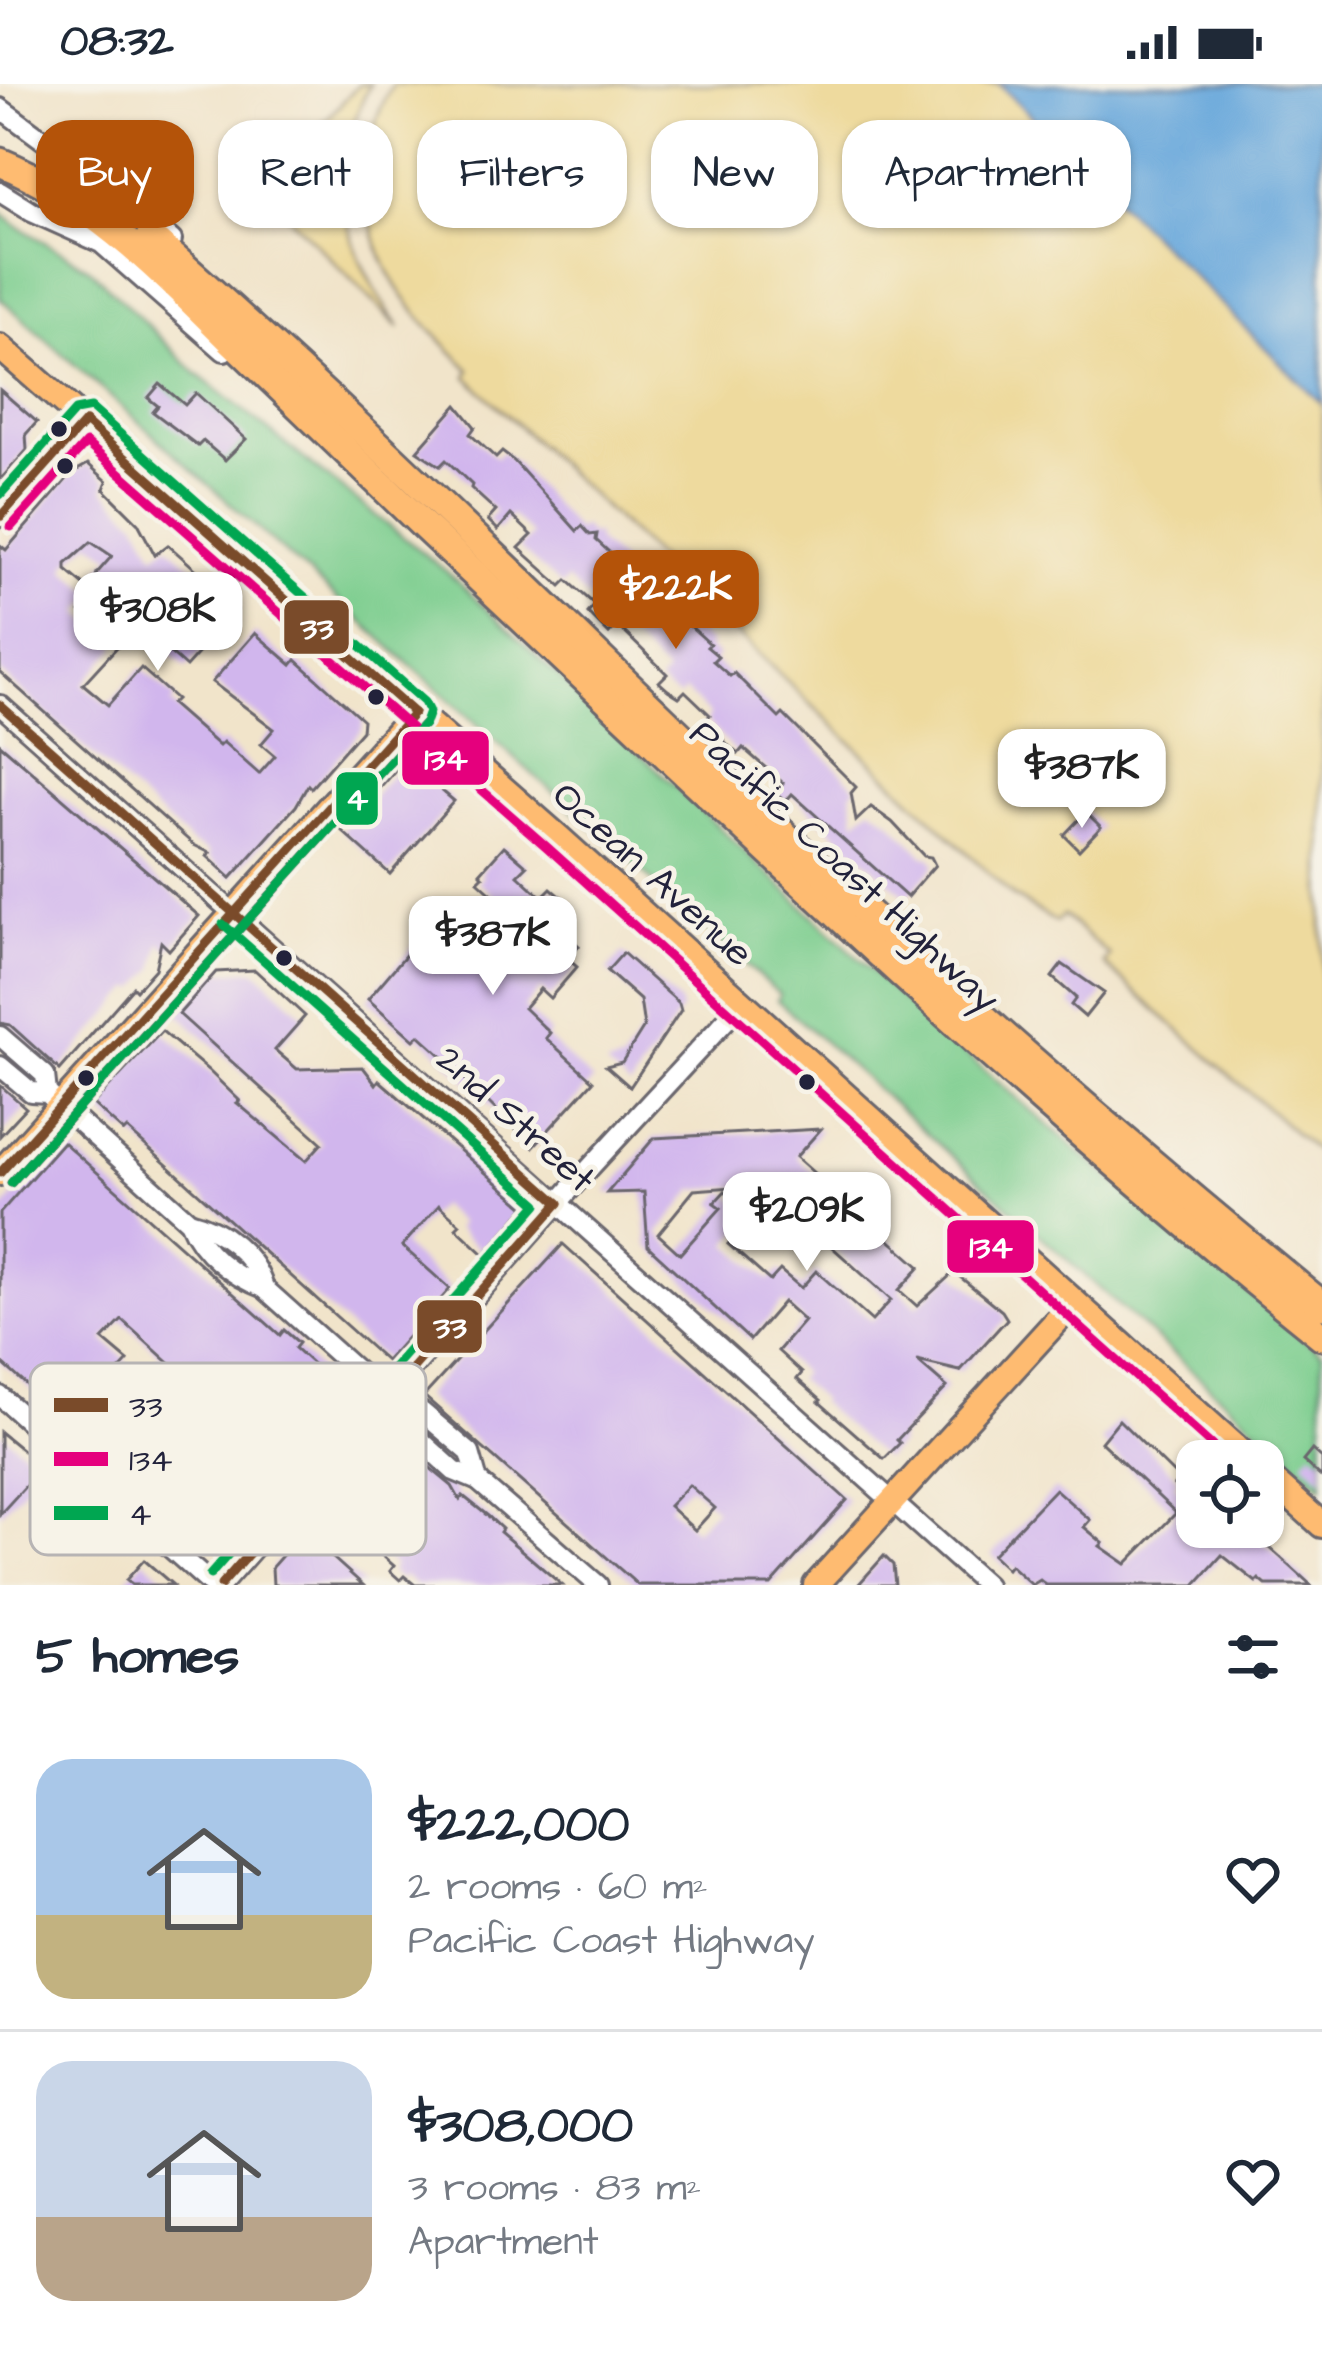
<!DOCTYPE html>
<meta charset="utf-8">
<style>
:root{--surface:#fff;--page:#f6f6f7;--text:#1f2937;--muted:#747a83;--line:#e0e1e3;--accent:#b45309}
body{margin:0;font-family:"Architects Daughter",sans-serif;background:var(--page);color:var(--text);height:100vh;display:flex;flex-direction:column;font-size:45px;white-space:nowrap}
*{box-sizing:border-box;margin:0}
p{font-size:39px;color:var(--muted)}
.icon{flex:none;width:66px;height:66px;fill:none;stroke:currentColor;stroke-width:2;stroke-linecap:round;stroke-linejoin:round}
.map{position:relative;height:1501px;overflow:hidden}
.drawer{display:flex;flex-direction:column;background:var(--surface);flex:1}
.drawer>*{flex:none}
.banner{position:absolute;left:36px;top:36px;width:1251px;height:108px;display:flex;gap:24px}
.tools{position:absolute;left:1176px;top:1356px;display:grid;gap:24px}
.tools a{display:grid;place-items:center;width:108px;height:108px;border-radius:24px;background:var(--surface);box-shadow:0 3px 9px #0004;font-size:60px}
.price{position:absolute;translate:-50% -102px;padding:0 27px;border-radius:24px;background:#fff;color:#222;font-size:39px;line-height:78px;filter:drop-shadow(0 3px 6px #0008)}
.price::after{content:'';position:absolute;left:50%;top:72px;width:36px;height:27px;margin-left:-18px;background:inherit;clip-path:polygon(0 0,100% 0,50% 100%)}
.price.selected{background:var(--accent);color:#fff}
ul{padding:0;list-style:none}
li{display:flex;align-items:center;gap:36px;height:300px;padding:0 36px}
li+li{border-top:3px solid var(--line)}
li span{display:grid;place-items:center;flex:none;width:336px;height:240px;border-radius:36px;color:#555}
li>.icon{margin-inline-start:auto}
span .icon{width:144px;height:144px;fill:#fffc;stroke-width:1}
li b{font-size:51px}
h2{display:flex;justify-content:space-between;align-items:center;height:144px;padding:0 36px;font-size:51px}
.pill{padding:0 42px;border-radius:36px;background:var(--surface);box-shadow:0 3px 9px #0004;font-size:42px;line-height:108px}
.pill.selected{background:var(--accent);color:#fff}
.status{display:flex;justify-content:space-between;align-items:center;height:84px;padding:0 60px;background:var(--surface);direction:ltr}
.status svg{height:33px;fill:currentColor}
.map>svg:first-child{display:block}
</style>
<div class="status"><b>08:32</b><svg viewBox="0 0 49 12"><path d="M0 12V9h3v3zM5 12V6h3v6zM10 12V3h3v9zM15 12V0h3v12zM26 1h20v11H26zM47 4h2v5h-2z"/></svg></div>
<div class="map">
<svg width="1322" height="1501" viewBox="0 0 1322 1501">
<rect width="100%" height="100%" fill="#f7f3e8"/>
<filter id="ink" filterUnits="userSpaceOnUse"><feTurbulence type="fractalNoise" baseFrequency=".00833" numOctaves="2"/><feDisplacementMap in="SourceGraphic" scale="24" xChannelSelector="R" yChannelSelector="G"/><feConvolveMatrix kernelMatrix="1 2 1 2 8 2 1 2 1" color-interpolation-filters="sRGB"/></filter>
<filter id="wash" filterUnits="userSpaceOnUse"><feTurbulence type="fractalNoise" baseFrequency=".004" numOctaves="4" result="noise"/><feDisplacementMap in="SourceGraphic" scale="48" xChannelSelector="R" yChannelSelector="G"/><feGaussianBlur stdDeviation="2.7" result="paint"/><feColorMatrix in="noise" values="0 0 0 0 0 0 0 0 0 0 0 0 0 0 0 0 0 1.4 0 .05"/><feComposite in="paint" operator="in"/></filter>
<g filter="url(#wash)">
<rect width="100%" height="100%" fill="#f1e4ca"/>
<path fill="#7bcd8e" stroke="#4e7864" stroke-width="3" d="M0,128L17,142L89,184L196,289L447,488L902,915L1085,1073L1322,1269V1403L777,916L780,911L0,214Z"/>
<g fill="#eeda9e" stroke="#887e6c" stroke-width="3">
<path d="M359,0H370C324,93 341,163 400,244L262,106Z"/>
<path d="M393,0H999L1322,320V1073L1104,880L1110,872L1063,831L1056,838L1014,813L467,293L470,286C415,230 370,188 368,106C367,66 372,36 393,0Z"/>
</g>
<path fill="#68a7db" stroke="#45648b" stroke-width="3" d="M999,0H1322V320Z"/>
<g id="blocks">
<g fill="#d1b6ed" fill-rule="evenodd">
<path d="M160,300L185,321L196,309L246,355L225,376L203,357L198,362L153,328L158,322L148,314Z"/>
<path d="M0,306L37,338L26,350L27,366L0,396Z"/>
<path d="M457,321L475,343L470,350L496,374L502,368L514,377L577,447L582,442L590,451L597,450L596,456L710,560L707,563L718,572L713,577L730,592L734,589L779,634L783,630L856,703L851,709L856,737L871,723L892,738L924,772L931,773L935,781L907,813L792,710L785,718L775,708L783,699L743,664L738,670L728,661L706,636L710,631L685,607L679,613L668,606L659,598L667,590L617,541L609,550L588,529L595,521L567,496L561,502L519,464L532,451L511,431L498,446L488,436L496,427L471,404L472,401L446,376L440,382L417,367Z"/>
<path d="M88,380L107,397L104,405L138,439L155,471L168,461L236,521L237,526L186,583L100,506L80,528L117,563L83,600L108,621L141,584L176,615L171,620L219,662L223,658L259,690L275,672L261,660L274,645L212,598L255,549L292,581L296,576L363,636L362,646L311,704L308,701L296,722L231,794L207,772L210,769L194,761L0,588V461L6,466L72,389ZM91,458L112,472L97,489L91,507L66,486V480ZM171,507L191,524L173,544L154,527Z"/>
<path d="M0,660L199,832L169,866L161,858L155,885L136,906L133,903L60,986L10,941L0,939Z"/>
<path d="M406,675L412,680L416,675L438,695L434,700L454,717L390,790L342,747Z"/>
<path d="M1086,728L1101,743L1079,766L1064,751Z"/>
<path d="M504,762L527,782L518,791L542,813L551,804L573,823L556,842L579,862L568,875L577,883L550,914L540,905L524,924L550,949L546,954L593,997L533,1063L442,972L419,951L414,956L368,915L450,819L475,842L500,817L478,797L483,792L480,789Z"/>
<path d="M623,869L679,919L681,926L630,1003L606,982L622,978L644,943L640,916L607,887Z"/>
<path d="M1062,880L1104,909L1085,933L1071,921L1076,914L1052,893Z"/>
<path d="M255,886L305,932L275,966L297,985L363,983L376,1000L379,996L525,1123L484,1170L456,1144L460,1140L439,1121L402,1162L450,1205L386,1277L127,1045L124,1048L93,1020L162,947L208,986L240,1017L237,1019L306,1077L322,1059L179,930L216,888Z"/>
<path d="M0,1001L26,1024L0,1052Z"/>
<path d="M821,1045L796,1073L920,1183L899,1206L917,1222L954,1188L1002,1227L1007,1235L960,1287L917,1277L947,1303L897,1356L900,1359L884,1375L819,1318L821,1316L797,1295L802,1289L778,1267L804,1237L783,1218L750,1256L648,1162L644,1108L607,1109L654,1054ZM772,1100L786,1113L782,1118L891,1216L872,1237L816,1187L801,1204L780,1186L770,1197L728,1160L753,1132L725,1107L714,1119L721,1124L680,1170L658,1150L694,1106Z"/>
<path d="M63,1058L280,1251L284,1246L299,1259L295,1264L352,1316L287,1386L122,1236L103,1256L128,1277L70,1340L0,1277V1129Z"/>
<path d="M563,1160L847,1416L771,1501H638L424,1312ZM689,1401L715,1424L695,1446L669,1422Z"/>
<path d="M1119,1336L1179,1395L1174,1401L1197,1421V1443H1247L1311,1501H1266L1259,1495L1256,1498L1222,1471L1195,1501H1046L1040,1496L1032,1501L1010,1481L1007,1485L992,1471L1055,1405L1090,1436L1084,1443L1103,1459L1100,1462L1126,1480L1176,1429L1101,1358Z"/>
<path d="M0,1348L43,1383L0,1430Z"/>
<path d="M389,1350L452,1402L460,1416L463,1412L488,1432L502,1445L500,1448L562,1501H415L404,1492L400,1496L390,1487L394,1482L326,1421Z"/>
<path d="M1312,1366L1322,1375V1394L1303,1377Z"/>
<path d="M301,1455L313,1456L363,1501H273L272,1483L294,1458Z"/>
<path d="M884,1472L893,1481L895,1501H858Z"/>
<path d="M144,1476L173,1501H132L126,1496Z"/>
</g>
</g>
</g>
<g filter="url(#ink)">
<use href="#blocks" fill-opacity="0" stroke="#6a666d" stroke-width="3"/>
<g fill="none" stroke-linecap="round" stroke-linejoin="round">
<defs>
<g id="minor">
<path d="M0,24L130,120L172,156"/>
<path d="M0,108L32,128L101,159L224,267"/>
<path d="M0,433L85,338"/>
<path d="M0,621L986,1501"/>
<path d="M0,952L45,991L47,1009"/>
<path d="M0,982L31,1008L47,1009L189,1137C202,1169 232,1192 264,1204L398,1324L408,1345L454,1387L478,1397L598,1501"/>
<path d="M189,1137C222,1145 254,1170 264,1204"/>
<path d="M0,1312L212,1501"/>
<path d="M403,1329L422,1328L470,1369L478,1397"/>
<path d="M221,1501L573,1102L742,919"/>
</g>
<g id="major">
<path d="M0,263L558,753L1251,1377"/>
<path d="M0,1089L414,629"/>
<path d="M1263,1388L1322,1441"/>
<path d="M816,1501L1073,1219"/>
</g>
<g id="highway">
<path d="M0,78C95,117 163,189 235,260C298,321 361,382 425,443C718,720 1007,999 1322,1252"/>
<path d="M150,153C394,365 619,599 856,818C1007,958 1163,1091 1322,1221"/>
</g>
</defs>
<use href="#minor" stroke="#6a666d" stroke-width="24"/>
<use href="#major" stroke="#6a666d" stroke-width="30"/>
<use href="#highway" stroke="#6a666d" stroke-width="33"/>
<use href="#minor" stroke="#fff" stroke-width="18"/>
<use href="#major" stroke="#febb71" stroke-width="24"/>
<use href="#highway" stroke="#febb71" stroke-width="27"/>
<defs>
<g id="bus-1">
<path d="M85,338L414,629"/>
<path d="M0,433L85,338"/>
<path d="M0,621L559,1119"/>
<path d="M0,1089L414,629"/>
<path d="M221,1501L559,1119"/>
</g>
<g id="bus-2">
<path d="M11,443L86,359L548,764L1229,1377"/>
<path d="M11,1099L425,639"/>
</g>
<g id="bus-3">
<path d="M0,411L75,327L91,324L424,618L429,628L425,639L11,1099"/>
<path d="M210,1491L538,1120L223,840"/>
</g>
</defs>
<use href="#bus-1" stroke="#f7f3e8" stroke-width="18"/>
<use href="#bus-2" stroke="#f7f3e8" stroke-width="18"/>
<use href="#bus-3" stroke="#f7f3e8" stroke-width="18"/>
<use href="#bus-1" stroke="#7a4b2a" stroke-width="9"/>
<use href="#bus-2" stroke="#e5007d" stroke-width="9"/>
<use href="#bus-3" stroke="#00a651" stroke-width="9"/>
</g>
</g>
<g fill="#22223b" stroke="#f7f3e8" stroke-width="4.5">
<circle cx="59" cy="345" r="10"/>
<circle cx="65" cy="382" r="10"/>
<circle cx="376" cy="613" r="10"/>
<circle cx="284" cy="874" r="10"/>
<circle cx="86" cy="994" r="10"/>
<circle cx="807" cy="998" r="10"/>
</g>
<g text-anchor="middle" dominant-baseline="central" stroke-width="10" stroke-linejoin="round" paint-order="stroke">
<g font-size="39" fill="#22223b" stroke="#f7f3e8">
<text transform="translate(844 783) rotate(43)">Pacific Coast Highway</text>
<text transform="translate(652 791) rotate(42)">Ocean Avenue</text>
<text transform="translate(515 1036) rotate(42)">2nd Street</text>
</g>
</g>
<rect x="30" y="1279" width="396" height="192" rx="18" fill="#f7f3e8" stroke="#b7b4b4" stroke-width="3"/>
<rect x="54" y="1314" width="54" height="14" fill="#7a4b2a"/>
<rect x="54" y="1368" width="54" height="14" fill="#e5007d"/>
<rect x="54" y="1422" width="54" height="14" fill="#00a651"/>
<g font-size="33" fill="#22223b">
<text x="129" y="1333">33</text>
<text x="129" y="1387">134</text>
<text x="129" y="1441">4</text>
</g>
<g stroke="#f7f3e8" stroke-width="4.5">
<rect x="282" y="514" width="69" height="58" rx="12" fill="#7a4b2a"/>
<rect x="400" y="645" width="91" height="58" rx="12" fill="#e5007d"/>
<rect x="334" y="686" width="46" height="57" rx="12" fill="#00a651"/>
<rect x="945" y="1134" width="91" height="57" rx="12" fill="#e5007d"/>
<rect x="415" y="1214" width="69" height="57" rx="12" fill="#7a4b2a"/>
</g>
<g font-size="33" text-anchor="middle" font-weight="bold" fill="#fff">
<text x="317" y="555">33</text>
<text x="446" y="686">134</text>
<text x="357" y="726">4</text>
<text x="991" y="1174">134</text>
<text x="450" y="1254">33</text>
</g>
</svg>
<div class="tools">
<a><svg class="icon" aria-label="locate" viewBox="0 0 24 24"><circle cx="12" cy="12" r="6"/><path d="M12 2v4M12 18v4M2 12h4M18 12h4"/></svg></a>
</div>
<b class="price selected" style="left:676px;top:568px">$222K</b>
<b class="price" style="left:158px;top:590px">$308K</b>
<b class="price" style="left:1082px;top:747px">$387K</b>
<b class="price" style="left:493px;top:914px">$387K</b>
<b class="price" style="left:807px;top:1190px">$209K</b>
<div class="banner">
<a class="pill selected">Buy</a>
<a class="pill">Rent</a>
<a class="pill">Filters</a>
<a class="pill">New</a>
<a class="pill">Apartment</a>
</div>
</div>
<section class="drawer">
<h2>5 homes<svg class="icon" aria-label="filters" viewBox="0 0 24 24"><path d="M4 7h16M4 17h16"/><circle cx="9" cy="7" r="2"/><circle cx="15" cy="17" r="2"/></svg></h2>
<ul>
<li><span style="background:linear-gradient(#a9c7e8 65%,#c2b280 0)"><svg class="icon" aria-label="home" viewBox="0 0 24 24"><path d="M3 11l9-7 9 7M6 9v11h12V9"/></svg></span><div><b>$222,000</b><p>2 rooms · 60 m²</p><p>Pacific Coast Highway</p></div><svg class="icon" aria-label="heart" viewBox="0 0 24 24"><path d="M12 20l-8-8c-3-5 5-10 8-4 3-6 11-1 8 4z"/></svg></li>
<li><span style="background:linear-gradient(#c9d6e8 65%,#b9a48a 0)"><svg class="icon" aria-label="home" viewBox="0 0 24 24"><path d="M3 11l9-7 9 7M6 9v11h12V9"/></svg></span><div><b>$308,000</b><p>3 rooms · 83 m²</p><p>Apartment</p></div><svg class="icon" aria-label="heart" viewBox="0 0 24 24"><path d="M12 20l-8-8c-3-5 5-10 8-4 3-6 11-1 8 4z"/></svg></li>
</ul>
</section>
